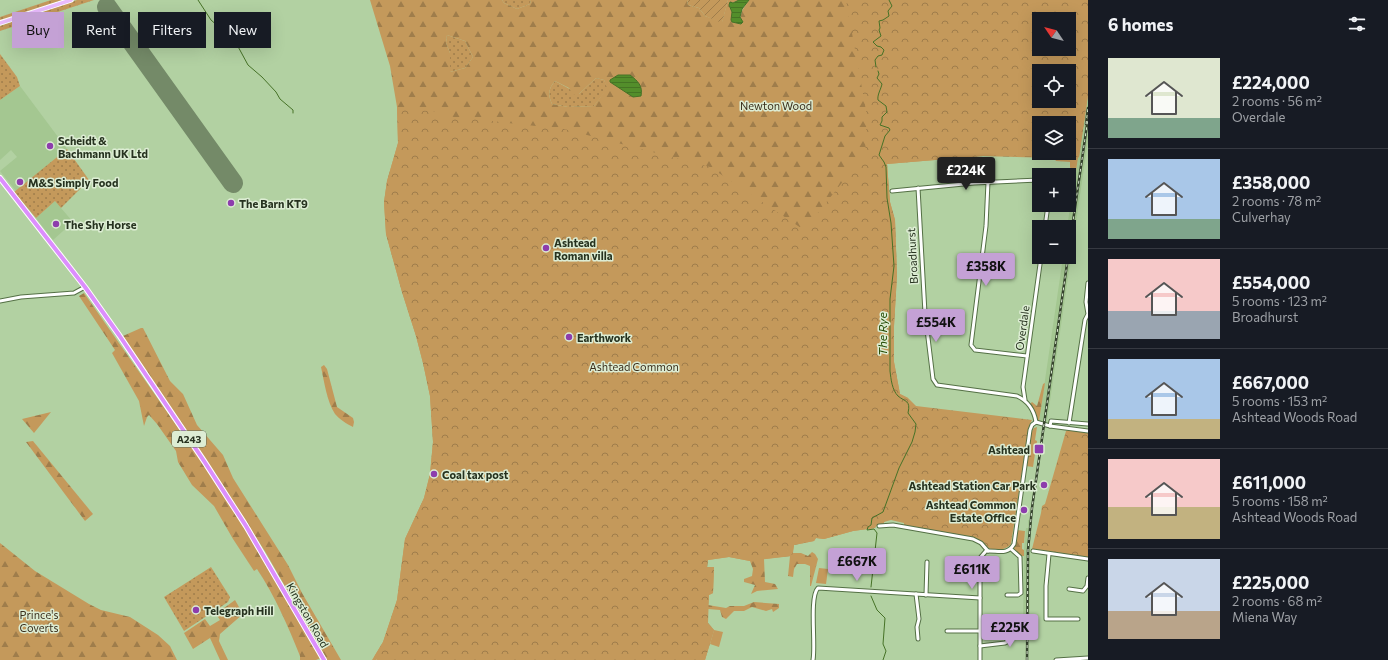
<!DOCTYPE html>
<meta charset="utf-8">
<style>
:root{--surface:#171b24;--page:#242831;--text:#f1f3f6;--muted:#9ea1a6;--line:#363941;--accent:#c4a1d5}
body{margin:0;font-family:Commissioner,sans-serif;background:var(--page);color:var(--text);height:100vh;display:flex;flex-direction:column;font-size:15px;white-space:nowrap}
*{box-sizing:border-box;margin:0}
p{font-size:13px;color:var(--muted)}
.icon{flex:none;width:22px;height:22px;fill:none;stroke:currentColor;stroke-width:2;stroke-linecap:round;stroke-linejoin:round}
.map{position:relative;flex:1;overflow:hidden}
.side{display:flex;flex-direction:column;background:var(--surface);width:300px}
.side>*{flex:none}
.top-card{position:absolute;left:12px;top:12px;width:380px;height:36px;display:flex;gap:8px}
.needle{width:26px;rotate:305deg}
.buttons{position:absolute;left:1032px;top:12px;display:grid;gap:8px}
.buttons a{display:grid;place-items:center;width:44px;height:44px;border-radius:0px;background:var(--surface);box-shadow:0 4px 16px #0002;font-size:20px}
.price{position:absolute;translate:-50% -34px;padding:0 9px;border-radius:4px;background:var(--accent);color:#111;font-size:13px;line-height:26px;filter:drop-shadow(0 1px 2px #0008)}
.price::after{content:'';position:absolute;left:50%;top:24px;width:12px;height:9px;margin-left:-6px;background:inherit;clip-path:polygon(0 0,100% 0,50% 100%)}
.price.selected{background:#222;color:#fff}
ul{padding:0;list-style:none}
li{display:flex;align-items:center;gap:12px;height:100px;padding:0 20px}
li+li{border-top:1px solid var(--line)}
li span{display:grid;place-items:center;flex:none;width:112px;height:80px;border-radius:0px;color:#555}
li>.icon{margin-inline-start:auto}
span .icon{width:48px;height:48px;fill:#fffc;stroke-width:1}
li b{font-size:17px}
h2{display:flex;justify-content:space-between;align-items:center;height:48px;padding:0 20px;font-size:17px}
.tag{padding:0 14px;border-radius:0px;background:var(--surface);box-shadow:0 4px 16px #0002;font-size:14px;line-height:36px}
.tag.selected{background:var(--accent);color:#111}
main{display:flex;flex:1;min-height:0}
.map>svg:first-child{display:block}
</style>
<main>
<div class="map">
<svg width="1088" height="660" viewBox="0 0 1088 660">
<defs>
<pattern id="grass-dots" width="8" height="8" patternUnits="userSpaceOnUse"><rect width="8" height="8" fill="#c4995b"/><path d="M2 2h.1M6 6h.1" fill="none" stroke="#9f7d4b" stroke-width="1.8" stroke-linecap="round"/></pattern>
<pattern id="forest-firs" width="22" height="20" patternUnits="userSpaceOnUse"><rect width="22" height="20" fill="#c4995b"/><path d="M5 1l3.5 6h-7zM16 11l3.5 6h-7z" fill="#9f7d4b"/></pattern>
<pattern id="park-crowns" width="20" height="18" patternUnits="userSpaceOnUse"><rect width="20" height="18" fill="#c4995b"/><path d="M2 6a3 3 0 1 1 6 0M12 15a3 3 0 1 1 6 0" fill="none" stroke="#9f7d4b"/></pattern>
<pattern id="garden-furrows" width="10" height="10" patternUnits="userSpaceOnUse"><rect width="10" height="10" fill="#c4995b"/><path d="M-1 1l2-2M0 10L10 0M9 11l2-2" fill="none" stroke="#9f7d4b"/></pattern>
<pattern id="water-rules" width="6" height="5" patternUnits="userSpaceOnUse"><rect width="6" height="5" fill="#538e2b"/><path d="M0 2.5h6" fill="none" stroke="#457524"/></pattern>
</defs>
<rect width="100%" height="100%" fill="#b2d1a2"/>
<g fill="#a4c791">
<path d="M20,86L67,149L16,191L0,171L17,157L11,150L0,160V100Z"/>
<path d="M1088,95V140L1047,422L1039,421L1063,257H1069V227H1067L1078,158L1079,157Z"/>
<path d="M55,201L73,222L53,240L36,218Z"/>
<path d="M1028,520L1032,521L1030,545V630H1023L1024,550L1026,528H1028Z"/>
</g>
<g fill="url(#grass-dots)">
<path d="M51,0H63L0,21V17Z"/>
<path d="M77,0H94L0,31V26Z"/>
<path d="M502,0H531L530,4L517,9L504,3Z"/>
<path d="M447,35L465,41L473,57L465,68L450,72V53L446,43Z"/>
<path d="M0,54L17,77L20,86L0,100Z"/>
<path d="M596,78L604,80L608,88L594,106L568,107L552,104C548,95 548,89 555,81L579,94Z"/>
<path d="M67,149L89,180L61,208L55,201L36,218L14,192Z"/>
<path d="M211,567L230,597L228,602L184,631L164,597Z"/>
</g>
<g fill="url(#forest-firs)" fill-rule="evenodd">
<path d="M370,0H502L504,3L517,9L530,4L531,0H687L688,5L699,8L705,16L722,22L728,0H739L733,3L731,2L729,5L732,12V22L741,24C740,12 742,10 749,0H1011L1039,49H1069V19H1039L1029,17L1088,0V95L1079,157L1078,158L1073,189L1071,188L1072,172L1070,167V162L1056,161L1054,158L983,156L887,164L890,202L895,220L897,275L894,326V362L900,394L908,398L887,520L884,522V524L876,526L875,528L853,531L824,539L816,538L814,541L794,545L793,553H801L808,556L812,552L815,554L818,559L811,586H810V566L805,564H797L794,569L793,577L788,576L790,556L764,559L765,582L775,584L778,589L757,591L751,594L755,585L744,582V579L752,576L753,569L750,561L729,557L708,560L707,568L714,567L713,593L709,595L708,605L726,608L730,606H744L754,602L779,604V608L773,612L772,609L766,611L752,607L744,611H734L726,619L722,617L720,610L708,609V623L714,630L705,660L380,654L376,660H372L383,642L397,600L405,539L424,498L430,474L433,442L430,396L423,363L416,336L402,292L386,234L384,202L387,181L398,143L397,107L390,66ZM447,35L465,41L473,57L465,68L450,72V53L446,43ZM1039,71H1069V101H1039ZM596,78L604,80L607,88L594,106L568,107L552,104C548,95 548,89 555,81L569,88L573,95L579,94ZM1039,123H1069V153H1039Z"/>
<path d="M84,293L200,459L242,523L321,658L316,660H300V656C288,626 275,596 257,569L254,571L233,539L214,506L192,485L178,462L176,451L157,424L149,415L147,417L144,426L139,401L112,353L115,350L79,296Z"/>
<path d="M141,328H143L170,381L183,394L197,425L223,455L233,478L288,565L302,593L341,660H327L266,553L227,492L123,336Z"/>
<path d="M324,365L327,369L337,407L353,418L354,422L353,427C347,424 339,419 335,414C327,402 324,381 321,367Z"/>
<path d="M1045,383L1039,421H1037L1035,412L1030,404L1032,402L1037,406L1043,384Z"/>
<path d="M51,412L34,433L22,419Z"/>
<path d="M1037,427L1035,440L1037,441L1033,467L1026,466L1031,433L1034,428Z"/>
<path d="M33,441L93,514L85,521L26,442Z"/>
<path d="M1017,530L1025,531L1024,543H1022V549L1024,550V556H1021L1013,549Z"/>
<path d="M0,543L35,571L89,604L101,610L130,617L158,635L170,646L177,660H0Z"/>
<path d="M235,600L243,614L220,634L219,641L228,660H220L210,638L193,649L184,633L205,619L210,626L220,620L216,614Z"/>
</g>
<g fill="url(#park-crowns)" fill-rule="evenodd">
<path d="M846,0H1088V95L1079,157L983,156L887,164L890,202L895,220L897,275L894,326V362L900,394L908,398L916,406L1032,420L1029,426L1011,544C1006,550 994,552 987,547C985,546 983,543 980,541L904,525V523L891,520L884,522V524L876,526L875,528L853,531L824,539L816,538L814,541L794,545L792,556L750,561L729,557L708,560L707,567H714L713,593L709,595L708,623L714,630L705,660H377L374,657L383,642L397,600L405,539L424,498L430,474L433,442L430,396L423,363L416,336L402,292L386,234L384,202L387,181L398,143L397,107L437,112L445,116L564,129L710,167L804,230L865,154L867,116ZM1039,19H1069V49H1039ZM1039,71H1069V101H1039ZM1039,123H1069V153H1039Z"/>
<path d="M1069,430L1088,433V558L1032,549L1041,513L1042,506L1045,504L1066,431Z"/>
</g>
<path fill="url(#garden-furrows)" d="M687,0H728L722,23L705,16L699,8L688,5Z"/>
<g fill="#c4995b">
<path d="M819,568L828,569L826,584L816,583Z"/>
<path d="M714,630L723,632L719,647L710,644Z"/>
</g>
<g fill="url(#water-rules)" stroke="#467227">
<path d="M739,0H749L742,9L740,17L743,22L741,24L732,22L731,20L732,12L729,5L730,2L733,3Z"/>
<path d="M618,75H630C638,81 643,86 641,96L633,97L610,82V80Z"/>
</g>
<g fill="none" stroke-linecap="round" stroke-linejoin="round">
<g stroke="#467227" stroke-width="1">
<path d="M198,0L211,20L235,41L248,65L262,77L276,92L280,99L293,110V113"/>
<path d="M876,67L875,60L878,56L882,55L884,50L881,47L877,46L873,42L881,36L879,30L880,28L879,21L883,20L889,16L888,11L892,6L889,0"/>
<path d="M871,587L877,533L874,529L867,530L868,527L871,525L872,518L883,512L899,468L912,442L915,432L916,424L908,413C911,400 905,402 898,396C892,390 891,379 890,371V299L894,266L891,223L887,198L886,167L884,162L879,155L885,136L890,130L889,128L880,125L882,121V117L887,112L886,106L878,100C877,95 881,89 882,84L877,78L879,74L878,71"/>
<path d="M871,596L877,610L885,618L883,644L886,651L883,660"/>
</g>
<path stroke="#748a68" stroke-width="20" d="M107,7L233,183"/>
<defs>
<g id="minor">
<path d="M988,182L986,226L971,345L975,350L1027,356"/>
<path d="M918,188L925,313L933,379L937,385L1017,396C1028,401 1034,410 1036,422"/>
<path d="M892,191L974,183L1039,180"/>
<path d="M1045,227L1048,205"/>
<path d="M0,301L21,297L74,293L85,287"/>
<path d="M1025,400L1023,387L1041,257"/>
<path d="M1036,422L1050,426L1088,431"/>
<path d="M1069,423L1085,320L1088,314L1086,302L1088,283"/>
<path d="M1050,426L1051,421L1088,424"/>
<path d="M879,526L893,525L973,539L981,543L988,551"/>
<path d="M1033,551L1088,559"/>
<path d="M1049,554L1046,586V619H1078"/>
<path d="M1069,589L1083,591L1087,586L1088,578"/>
<path d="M916,594L919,619L917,627L918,639"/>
<path d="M926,595L927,562"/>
<path d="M1007,595H1018L1021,593L1020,557L1011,549"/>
<path d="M947,631H979"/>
<path d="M980,646L1005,643L1007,642L1005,619"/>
<path d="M813,660C816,645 809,597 818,588L980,598"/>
<path d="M980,660V558L986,551C997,550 1007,556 1014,544L1030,430L1032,425L1036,422"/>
<path d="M1056,660L1088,658"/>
</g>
<path id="major" d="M0,23L71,0"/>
<path id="highway" d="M0,178L85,287L119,335L204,461L246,526L324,660"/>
</defs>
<use href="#minor" stroke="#547045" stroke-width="5"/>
<use href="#major" stroke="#fff" stroke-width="5.5"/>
<use href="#highway" stroke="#fff" stroke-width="6"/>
<use href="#minor" stroke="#fff" stroke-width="3"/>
<use href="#major" stroke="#eabbfe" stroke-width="3.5"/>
<use href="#highway" stroke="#dc8efd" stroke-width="4"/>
<defs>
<g id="rail">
<path d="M1086,124L1088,108"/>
<path d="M1069,249L1088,118"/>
<path d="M1027,660L1028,550L1032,508L1068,257"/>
</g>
</defs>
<use href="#rail" stroke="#35432d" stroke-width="2.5"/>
<use href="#rail" stroke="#ddedd4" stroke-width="1" stroke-dasharray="3" stroke-linecap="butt"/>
</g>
<g fill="#8d3dad" stroke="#ddedd4" stroke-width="1.5">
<circle cx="50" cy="146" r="4"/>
<circle cx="20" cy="182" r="4"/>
<circle cx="231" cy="203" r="4"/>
<circle cx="56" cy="224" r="4"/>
<circle cx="546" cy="248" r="4"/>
<circle cx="569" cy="337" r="4"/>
<rect x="1034" y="444" width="10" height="10" rx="2"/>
<circle cx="434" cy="474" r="4"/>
<circle cx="1044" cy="485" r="4"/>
<circle cx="1024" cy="510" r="4"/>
<circle cx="196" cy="610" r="4"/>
</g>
<g text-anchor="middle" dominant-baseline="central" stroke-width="3" stroke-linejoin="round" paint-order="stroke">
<rect fill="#ddedd4" stroke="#5d6a55" stroke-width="1" x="172" y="431" width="34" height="16" rx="3"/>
<g font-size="10" font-weight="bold" fill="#26321f">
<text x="189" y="439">A243</text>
</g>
<g font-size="11" fill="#3b2f1d" stroke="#ddedd4">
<text x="776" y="105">Newton Wood</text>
<text x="634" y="366">Ashtead Common</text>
<text x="39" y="614">Prince's<tspan x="39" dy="13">Coverts</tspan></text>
</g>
<g font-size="11" font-weight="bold" fill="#26321f" stroke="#ddedd4" text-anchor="start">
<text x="58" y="140">Scheidt &amp;<tspan x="58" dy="13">Bachmann UK Ltd</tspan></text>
<text x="28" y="182">M&amp;S Simply Food</text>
<text x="239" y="203">The Barn KT9</text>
<text x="64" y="224">The Shy Horse</text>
<text x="554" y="242">Ashtead<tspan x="554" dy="13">Roman villa</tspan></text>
<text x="577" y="337">Earthwork</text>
<text x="1030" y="449" text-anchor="end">Ashtead</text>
<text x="442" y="474">Coal tax post</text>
<text x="1036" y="485" text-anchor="end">Ashtead Station Car Park</text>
<text x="1016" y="504" text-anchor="end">Ashtead Common<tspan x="1016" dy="13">Estate Office</tspan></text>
<text x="204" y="610">Telegraph Hill</text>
</g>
<g font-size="11" fill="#26321f" stroke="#ddedd4">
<text transform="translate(912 256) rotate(-93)">Broadhurst</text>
<text transform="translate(1022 328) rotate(-82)">Overdale</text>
<text transform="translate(308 615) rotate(60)">Kingston Road</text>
</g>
<g font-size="12" font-style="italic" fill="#254b04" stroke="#ddedd4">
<text transform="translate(882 334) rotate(-90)">The Rye</text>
</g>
</g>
</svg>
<div class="buttons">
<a><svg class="needle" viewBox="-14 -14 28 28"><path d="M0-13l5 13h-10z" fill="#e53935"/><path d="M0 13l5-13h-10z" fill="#9ea1a6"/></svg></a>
<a><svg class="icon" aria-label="locate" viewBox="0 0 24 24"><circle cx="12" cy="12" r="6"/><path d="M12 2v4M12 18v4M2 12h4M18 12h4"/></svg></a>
<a><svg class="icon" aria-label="layers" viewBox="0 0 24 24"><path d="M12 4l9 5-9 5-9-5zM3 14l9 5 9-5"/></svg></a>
<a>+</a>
<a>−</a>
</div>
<b class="price selected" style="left:966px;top:191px">£224K</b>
<b class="price" style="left:986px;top:287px">£358K</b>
<b class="price" style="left:936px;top:343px">£554K</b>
<b class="price" style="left:857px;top:582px">£667K</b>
<b class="price" style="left:972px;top:590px">£611K</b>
<b class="price" style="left:1010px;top:648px">£225K</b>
<div class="top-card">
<a class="tag selected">Buy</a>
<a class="tag">Rent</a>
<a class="tag">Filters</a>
<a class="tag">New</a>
</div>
</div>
<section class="side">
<h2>6 homes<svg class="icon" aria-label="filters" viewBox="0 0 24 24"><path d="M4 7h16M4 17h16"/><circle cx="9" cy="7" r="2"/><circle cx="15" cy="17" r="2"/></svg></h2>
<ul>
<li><span style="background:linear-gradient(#dfe7d0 75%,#7fa58c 0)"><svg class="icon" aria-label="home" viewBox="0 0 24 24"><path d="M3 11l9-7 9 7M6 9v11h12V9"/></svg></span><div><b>£224,000</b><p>2 rooms · 56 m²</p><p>Overdale</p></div></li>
<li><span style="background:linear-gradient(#a9c7e8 75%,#7fa58c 0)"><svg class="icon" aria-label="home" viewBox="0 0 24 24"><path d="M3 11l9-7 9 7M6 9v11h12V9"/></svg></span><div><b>£358,000</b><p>2 rooms · 78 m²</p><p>Culverhay</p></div></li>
<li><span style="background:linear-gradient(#f6c9c9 65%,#9aa5b1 0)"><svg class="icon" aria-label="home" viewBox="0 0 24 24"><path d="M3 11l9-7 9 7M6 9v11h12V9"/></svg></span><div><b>£554,000</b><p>5 rooms · 123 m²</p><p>Broadhurst</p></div></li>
<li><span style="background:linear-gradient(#a9c7e8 75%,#c2b280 0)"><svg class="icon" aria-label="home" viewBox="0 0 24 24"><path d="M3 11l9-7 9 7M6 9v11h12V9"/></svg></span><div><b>£667,000</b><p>5 rooms · 153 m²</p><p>Ashtead Woods Road</p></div></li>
<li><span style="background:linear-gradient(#f6c9c9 60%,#c2b280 0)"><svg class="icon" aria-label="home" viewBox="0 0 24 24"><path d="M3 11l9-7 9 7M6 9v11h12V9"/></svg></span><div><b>£611,000</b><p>5 rooms · 158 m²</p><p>Ashtead Woods Road</p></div></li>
<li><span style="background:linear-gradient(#c9d6e8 65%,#b9a48a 0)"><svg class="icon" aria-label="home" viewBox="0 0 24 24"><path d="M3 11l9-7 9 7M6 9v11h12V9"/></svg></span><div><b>£225,000</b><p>2 rooms · 68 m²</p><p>Miena Way</p></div></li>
</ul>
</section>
</main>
